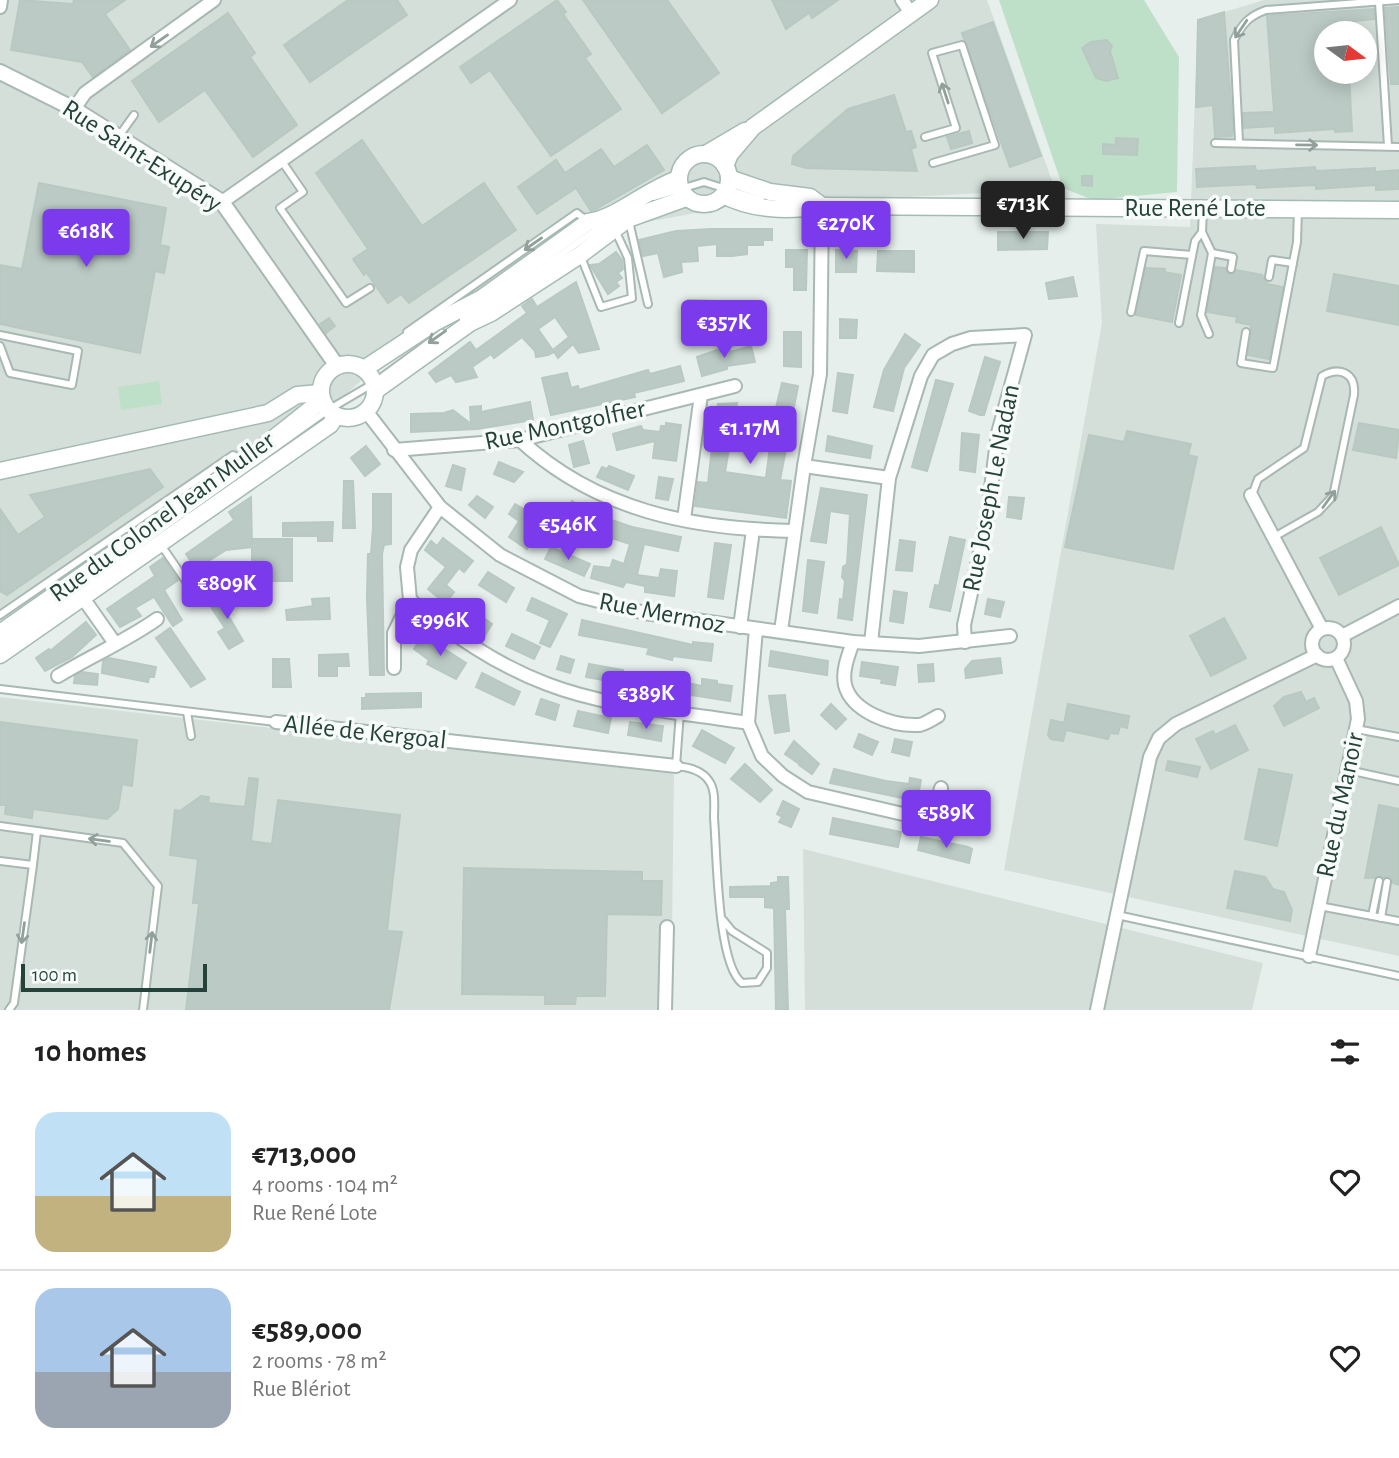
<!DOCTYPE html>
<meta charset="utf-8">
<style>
:root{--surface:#fff;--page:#f2f2f2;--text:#222;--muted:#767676;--line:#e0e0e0;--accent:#7c3aed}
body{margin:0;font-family:"Alegreya Sans",sans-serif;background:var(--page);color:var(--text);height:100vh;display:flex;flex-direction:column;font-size:26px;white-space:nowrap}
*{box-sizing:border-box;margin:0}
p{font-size:23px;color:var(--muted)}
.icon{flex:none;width:38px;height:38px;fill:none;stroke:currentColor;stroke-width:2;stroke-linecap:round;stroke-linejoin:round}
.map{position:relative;height:1010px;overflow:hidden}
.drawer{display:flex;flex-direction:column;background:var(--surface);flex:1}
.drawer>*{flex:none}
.needle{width:46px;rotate:105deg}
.fabs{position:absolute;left:1314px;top:21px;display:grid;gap:14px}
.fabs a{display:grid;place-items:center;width:63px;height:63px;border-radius:50%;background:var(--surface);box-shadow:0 4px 18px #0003;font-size:35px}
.scale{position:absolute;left:21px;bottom:18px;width:186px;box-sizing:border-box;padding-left:7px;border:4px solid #24423a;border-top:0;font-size:19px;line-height:24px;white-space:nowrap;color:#24423a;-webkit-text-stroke:5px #f7fbf9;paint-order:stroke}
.price{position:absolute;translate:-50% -60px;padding:0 16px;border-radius:7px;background:var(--accent);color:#fff;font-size:23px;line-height:46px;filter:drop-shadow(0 2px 4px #0008)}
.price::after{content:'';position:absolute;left:50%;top:42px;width:21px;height:16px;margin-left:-10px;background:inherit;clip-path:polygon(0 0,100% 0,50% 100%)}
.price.selected{background:#222;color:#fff}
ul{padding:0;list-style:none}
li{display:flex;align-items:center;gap:21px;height:175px;padding:0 35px}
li+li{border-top:2px solid var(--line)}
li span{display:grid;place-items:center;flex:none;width:196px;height:140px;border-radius:21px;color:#555}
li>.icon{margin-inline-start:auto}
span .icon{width:84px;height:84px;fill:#fffc;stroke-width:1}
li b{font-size:30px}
h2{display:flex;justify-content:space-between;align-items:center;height:84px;padding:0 35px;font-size:30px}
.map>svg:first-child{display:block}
</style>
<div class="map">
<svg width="1399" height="1010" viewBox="0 0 1399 1010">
<rect width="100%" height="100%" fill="#e6efeb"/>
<g fill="#d4dfda" fill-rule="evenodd">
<path d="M0,0H987L1055,189L728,207L642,223L430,333L369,374L328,410L0,634Z"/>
<path d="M1264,0H1399V956L1004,870L1102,323L1096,224L1190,227L1198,20ZM1326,33H1365V72H1326Z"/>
<path d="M0,697L674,774L671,1010H0Z"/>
<path d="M803,849L1263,963L1252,1010H805Z"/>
</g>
<g fill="#bfe0c8">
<path d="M999,0H1144L1179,57L1177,192L1093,200L1063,188Z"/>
<path d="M159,381L162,404L121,410L118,387Z"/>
</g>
<g fill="#bbcac4" stroke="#b8c9c2" stroke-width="2">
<path d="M20,0L73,4L74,0H125L105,14L130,50L93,77L82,62L11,50Z"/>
<path d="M348,0H397L407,15L310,82L284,45Z"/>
<path d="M557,0L566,12L563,14L591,54L585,58L621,109L551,156L490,70L471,83L460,67Z"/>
<path d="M583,0H667L719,73L662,113Z"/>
<path d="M772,0H838L812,18L809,13L786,29Z"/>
<path d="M1399,7V84H1391L1385,8Z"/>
<path d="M1374,9V19L1345,22L1346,33H1323L1326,72H1349L1352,131L1335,132V129L1275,133V126L1244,128L1243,113L1274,112L1267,16Z"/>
<path d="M1224,12L1233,129L1232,136L1215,137L1213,105L1196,107L1198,20Z"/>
<path d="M228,13L255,53L250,57L297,125L253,157L205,90L159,122L132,81Z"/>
<path d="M993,22L1041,156L1010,167L962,33Z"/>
<path d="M1107,40L1112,46L1110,51L1118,78L1106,81L1096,78L1082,48L1091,42Z"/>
<path d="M894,95L906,132L911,131L916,147L911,149L917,171L806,168L792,164L793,156L848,109Z"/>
<path d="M969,131L972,143L951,149L947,137Z"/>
<path d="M1116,138L1138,139L1137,155L1103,154V144L1116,145Z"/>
<path d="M362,140L422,226L484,183L516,230L409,303L401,294L388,303L366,272L364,275L353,259L368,249L316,173Z"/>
<path d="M647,145L664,170L596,209L591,211L576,188L537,214L518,187L556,160L565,173L601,149L614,167Z"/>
<path d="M1255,166L1256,171L1315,167L1316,171L1375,168V172L1399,170V189L1376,190V185L1316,189V185L1257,188L1256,184L1197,187L1196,169Z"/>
<path d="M1082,176H1092V186L1082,185Z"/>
<path d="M39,183L166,208L160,245L169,247L164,273L155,271L140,353L0,324V265L22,269Z"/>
<path d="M711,229H772V240H763V245H747V254L732,256H717V244L697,246L698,261L681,262L682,272L664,277L658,253L643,256L639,240L676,231Z"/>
<path d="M998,232H1048L1047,249L998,250Z"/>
<path d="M786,250H807L806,290H794V267H786Z"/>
<path d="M836,250L857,251L856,272H836Z"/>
<path d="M878,251H914V272L877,271Z"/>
<path d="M616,252L622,260L623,269L618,273L622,278L616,282L619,286L608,294L590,265L599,264Z"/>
<path d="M1215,267L1225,268L1229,274L1236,270L1262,275L1267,284L1283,287L1269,359L1248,355L1251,325L1236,322L1237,317L1207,312Z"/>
<path d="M1146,268L1165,269L1164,272L1181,275L1172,322L1136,315Z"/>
<path d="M1334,274L1399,286V325L1327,311Z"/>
<path d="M1073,277L1077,296L1049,299L1046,283Z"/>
<path d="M576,282L599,349L579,353L573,344L558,358L553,350L569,337L555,317L538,329L554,352L548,355L536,357L535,351L522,337L494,358L491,354L472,367L477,377L456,382L451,375L436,382L429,373L470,342L476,350L497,335L527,313L522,306L532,299L537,307Z"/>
<path d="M688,300L717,301V310L743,311V320L688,316Z"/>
<path d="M329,318L335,326L326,333L320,324Z"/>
<path d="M840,319L857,320L856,338H840Z"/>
<path d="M784,332H801V367L784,366Z"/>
<path d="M905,334L920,345L904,368L893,411L874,407L884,370Z"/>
<path d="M729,346L730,352L751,346L755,362L727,366V369L702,376L697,357Z"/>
<path d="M985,357L1000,362L984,415H980L969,411Z"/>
<path d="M680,366L684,381L634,393L635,397L551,415L542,378L567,373L571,388L578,386L579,390L648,370L650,374Z"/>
<path d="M838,373L853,375L847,413L833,411Z"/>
<path d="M936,380L953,384L927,471L912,467Z"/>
<path d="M782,383L798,386L780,480L791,481L786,518L695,506L698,482L708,483L713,439L717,438L715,427L718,404L737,403L725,472L766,478L774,416Z"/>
<path d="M530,402L533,420L477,429L411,432V414L444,413L453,410L471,424L470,407L481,406V412Z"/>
<path d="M666,423L681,425L676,461L653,458L655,441L617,450L613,434L641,426L643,430L660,432L661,426H666Z"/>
<path d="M1359,423L1399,430L1396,458L1353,450Z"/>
<path d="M1127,431L1191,444L1188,455L1197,457L1173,569L1065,547L1089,435L1124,442Z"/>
<path d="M962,433L979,435L975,472L960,470Z"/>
<path d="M828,436L872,446L870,458L826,451Z"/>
<path d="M583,441L589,463L574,467L569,445Z"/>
<path d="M366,446L380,464L365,476L351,458Z"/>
<path d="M499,462L523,472L514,482L494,474Z"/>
<path d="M453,465L465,469L461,490L446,486Z"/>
<path d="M609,466L634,476L628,490L597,477L602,467L607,469Z"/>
<path d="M150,469L163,487L7,595L0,591V509L18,535L45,517L30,495Z"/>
<path d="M659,477L673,479L668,500L656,498Z"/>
<path d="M344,481H353L355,528H343Z"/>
<path d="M821,488L867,495L852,620L838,618L840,599L843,600L845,581L842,577L843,567L847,564L850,514L830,511L826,543L811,541Z"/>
<path d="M373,494H391V544L384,545L382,554L384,675H370L367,597L368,554H371L373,528Z"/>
<path d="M477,496L493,507L485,518L469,505Z"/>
<path d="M251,497L252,547L226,550L196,569L186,554L234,520L229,512Z"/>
<path d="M1009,497L1024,498L1021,519L1007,517Z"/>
<path d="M572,501L594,514L632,527L681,537L678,551L644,544L637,575L659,578L661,569L677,571L674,596L645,592V586L626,582L623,587L591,578L594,566L610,568L613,560L624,564L630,544L594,532L565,515Z"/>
<path d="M515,504L532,514L537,507L546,513L527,549L509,537L519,521L509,514Z"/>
<path d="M333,522L332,541H318V536H283V523Z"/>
<path d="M1381,527L1399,565L1339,595L1320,558Z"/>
<path d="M950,537L965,540L950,611L930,607L935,585L939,586Z"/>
<path d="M443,538L473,561L464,572L459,568L446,585L454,592L445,603L428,589L446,567L425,550L431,541L437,546Z"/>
<rect x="252" y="539" width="40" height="42"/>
<path d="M900,540L915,542L912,571L896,570Z"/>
<path d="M715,543L731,545L723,599L708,597Z"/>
<path d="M551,547L590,564L584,576L545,559Z"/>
<path d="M163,558L178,580L164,590L182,620L173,626L154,597L135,608L141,616L120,627L107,609L155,576L150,567Z"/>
<path d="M808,560L824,562L817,613L803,611Z"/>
<path d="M488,572L514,588L506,602L479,585Z"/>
<path d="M235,590V602L225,610L243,641L229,649L218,632L225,628L211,607Z"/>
<path d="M894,591L907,593L903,623L890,621Z"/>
<path d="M329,598L330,619L287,620L286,610L313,606L312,599Z"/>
<path d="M532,598L567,614L550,647L540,643L550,620L527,610Z"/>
<path d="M988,599L1004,602L1000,617L985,614Z"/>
<path d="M467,606L492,624L485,635L459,618Z"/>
<path d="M1224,618L1246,658L1211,676L1190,636Z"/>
<path d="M582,620L693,645V642L713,644L711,661L673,656L672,660L647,654L649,648L579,635Z"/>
<path d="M86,622L96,635L72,657L45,671L36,658L49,649L50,651Z"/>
<path d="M170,628L205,679L191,687L156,638Z"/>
<path d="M512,634L540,647L534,659L506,646Z"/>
<path d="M423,635L466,663L456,679L427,664L429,660L414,649Z"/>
<path d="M771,651L828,661L827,675L769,666Z"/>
<path d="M319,655L348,654L349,666H337V676H319Z"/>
<path d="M561,656L574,660L570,673L557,669Z"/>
<path d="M109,658L156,667L154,677H149L148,682L102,673L103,661Z"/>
<path d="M1000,658L1002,673L966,678L965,669L972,661Z"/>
<path d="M273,659H289L291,687H273Z"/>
<path d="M862,662L898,667L895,685L881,683L882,679L860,676Z"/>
<path d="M589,664L623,670L620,683L586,677Z"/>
<path d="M933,664L934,681L919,682L918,665Z"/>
<path d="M82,672L98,674L97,685L74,683L75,676Z"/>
<path d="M482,673L520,692L514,705L476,687Z"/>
<path d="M636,673L702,686V679L717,681V684L732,686L730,701L634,686Z"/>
<path d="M1301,692L1306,702L1314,698L1319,708L1284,726L1274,706L1284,697Z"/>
<path d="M421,693V707L362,709V698H366V694Z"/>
<path d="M785,695L789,731L775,733L769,696Z"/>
<path d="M541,699L559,705L555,720L536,714Z"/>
<path d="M831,704L846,719L836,729L821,715Z"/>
<path d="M1068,704L1129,716L1127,728L1120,726L1118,734L1110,733L1108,739L1066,730L1063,741L1051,739L1048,735L1051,720L1064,723Z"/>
<path d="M578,711L611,718L608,733L574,726Z"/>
<path d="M0,722L137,740L132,786L122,784L118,809L107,819L33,809L32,818L5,814L6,805H0Z"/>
<path d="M630,722L663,726L661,741L628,735Z"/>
<path d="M1235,725L1248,750L1211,769L1196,739L1213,731L1215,735Z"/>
<path d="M702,730L734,748L725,763L693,746Z"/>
<path d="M859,734L878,742L872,755L854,747Z"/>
<path d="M895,739L912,742L909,756L892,752Z"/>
<path d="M794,741L819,764L812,774L799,765L802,759L798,763L785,754Z"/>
<path d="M1168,761L1200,767L1197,777L1166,770Z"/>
<path d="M745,764L772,790L760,802L731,779Z"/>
<path d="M834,769L886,781L909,784L910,778L921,780L917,801L830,783Z"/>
<path d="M1259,769L1292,775L1277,846L1245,839Z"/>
<path d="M249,778L258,779L251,841L272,844L278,800L400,815L387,931L402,932L389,1010H186L199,903H193L198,859L170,855L175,810L180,811L201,796L209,797L208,803L245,807Z"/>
<path d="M966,792L978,795L975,813L962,810Z"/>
<path d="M783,801L799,809L791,827L779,822L782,817L777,814Z"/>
<path d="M1379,805L1399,809V885L1393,883L1389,877L1365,878Z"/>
<path d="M833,818L901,832L898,847L830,834Z"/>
<path d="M921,837L968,847L972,849L969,863L918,850Z"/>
<path d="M464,868L642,872V881H662L661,915L607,914L605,996H576L575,1004H545V995L462,994Z"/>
<path d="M1235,871L1265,877L1273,889L1284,892L1292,910L1290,921L1227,908Z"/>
<path d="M778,877H788L789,909H785L788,1010H776L774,908L765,907V897H730V887L771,886V883L778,882Z"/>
</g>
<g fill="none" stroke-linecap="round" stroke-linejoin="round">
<defs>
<g id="service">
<path d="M1379,2L1388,146"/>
<path d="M119,136L134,115"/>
<path d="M925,137L956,128L932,53L962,45L995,145L933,163"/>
<path d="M1239,142L1234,40C1242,24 1249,16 1266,10L1399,0"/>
<path d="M1215,143L1399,147"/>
<path d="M281,160L303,192L280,208L346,303L370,288"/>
<path d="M654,197L704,182L761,200"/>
<path d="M1203,209L1202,232L1212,253L1201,315L1209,334"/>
<path d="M629,221L648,304"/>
<path d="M1212,253L1233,257L1231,269"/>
<path d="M581,257L601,307L632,298L628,258L615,230"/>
<path d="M1269,277L1272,260L1293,263"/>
<path d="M494,302L593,232L607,227"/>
<path d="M1131,312L1144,251L1192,255"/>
<path d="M463,319L495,301"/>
<path d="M1179,323L1195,241L1202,232"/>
<path d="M407,332L577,213L587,221"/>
<path d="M1246,332L1241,363L1273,368L1297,242L1298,210"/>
<path d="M0,335L78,351L72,385L10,373L0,346"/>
<path d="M1252,495L1258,479L1304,448L1322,376C1340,366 1356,373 1354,395L1333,496L1318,512L1274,537"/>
<path d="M161,545L192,590"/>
<path d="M0,615L233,455L244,461"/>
<path d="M0,644L328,410L374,383L442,333"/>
<path d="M0,689L276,722"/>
<path d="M187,712L191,736"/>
<path d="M680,712L676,766C688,767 702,770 709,781C716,790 714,807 714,818C717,853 717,964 742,983L758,982L767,968V953L732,931L723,920"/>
<path d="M1356,729L1399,737"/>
<path d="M1348,770L1399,781"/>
<path d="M933,821L959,827"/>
<path d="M0,826L37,831L33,865L0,861"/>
<path d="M37,831L123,843L158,886L143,1010"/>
<path d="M1319,906L1399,921"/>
<path d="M1117,915L1399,976"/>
<path d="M1372,916L1379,881"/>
<path d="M1381,918L1387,882"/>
<path d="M9,1010L14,1003L33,865"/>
</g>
<g id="minor">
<path d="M902,0L911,13"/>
<path d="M0,7L1,0"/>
<path d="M74,109L85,93L214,0"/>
<path d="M222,202L510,0"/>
<path d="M366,411L440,507L500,555L579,596L645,613L853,642L919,646L1010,636"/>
<path d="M520,440C597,511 692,529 794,531"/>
<path d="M394,450L520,440L735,386"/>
<path d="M804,466L889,478"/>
<path d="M1251,495L1322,629"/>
<path d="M684,519L701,395"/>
<path d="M83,598L114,642"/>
<path d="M410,600C452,634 496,665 547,684C609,708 682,712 748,723"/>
<path d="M740,627L753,530"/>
<circle cx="1328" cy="644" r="16"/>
<path d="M756,629L748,723L762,756L783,776L808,792L933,821L941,788"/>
<path d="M781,631L804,466L820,374L822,206"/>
<path d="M1342,636L1399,606"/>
<path d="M853,642C848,656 842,671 845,685C852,712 892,726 918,725C924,725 932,719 938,716"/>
<path d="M871,643L889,478L921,376L933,355L952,344L971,338L1025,335L998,433L987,520L964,625L965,642"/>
<path d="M394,668V633L410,600L407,567L411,550L440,507"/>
<path d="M58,676C91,656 126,641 157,619"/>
<path d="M276,722L676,766"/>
<path d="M1309,956L1358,719L1356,701L1336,658"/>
<path d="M665,1010L667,927"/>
<path d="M1097,1010L1150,757L1159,738L1176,724L1317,655"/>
</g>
<path id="tertiary" d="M0,72L74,109L222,202L337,366"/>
<g id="secondary">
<circle cx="704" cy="179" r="25"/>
<path d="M706,154L745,131"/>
<path d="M725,166L730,154L753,127L930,0"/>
<path d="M729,178L770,192L810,197L822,206"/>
<path d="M723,195C755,211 788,211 822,206L1399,210"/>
<circle cx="348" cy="391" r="27"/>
<path d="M364,369L434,323L482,298L588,222C618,218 645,190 678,179"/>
<path d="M375,391L470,323L491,313L580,255L628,219L686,198"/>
<path d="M0,471L268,413L297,395L320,393"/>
<path d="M0,633L244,462L322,400"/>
<path d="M0,655L330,425L336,416"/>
</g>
</defs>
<use href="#service" stroke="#a8b8b2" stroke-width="10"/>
<use href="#minor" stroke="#a8b8b2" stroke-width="16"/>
<use href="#tertiary" stroke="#a8b8b2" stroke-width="18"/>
<use href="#secondary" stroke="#a4bbb3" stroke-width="19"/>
<use href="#service" stroke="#fff" stroke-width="6"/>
<use href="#minor" stroke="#fff" stroke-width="12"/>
<use href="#tertiary" stroke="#fff" stroke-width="14"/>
<use href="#secondary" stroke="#fff" stroke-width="16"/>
</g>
<defs><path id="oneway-shaft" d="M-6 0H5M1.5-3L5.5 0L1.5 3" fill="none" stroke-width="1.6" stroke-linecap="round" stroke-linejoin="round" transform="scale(1.75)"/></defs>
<g stroke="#92a09c">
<use href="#oneway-shaft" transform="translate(1241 29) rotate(124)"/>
<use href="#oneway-shaft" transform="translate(159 41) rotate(145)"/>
<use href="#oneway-shaft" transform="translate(945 93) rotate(-108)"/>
<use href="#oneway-shaft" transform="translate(1307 145) rotate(1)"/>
<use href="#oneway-shaft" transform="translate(533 244) rotate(145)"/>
<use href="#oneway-shaft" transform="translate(437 337) rotate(145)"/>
<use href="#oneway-shaft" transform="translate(1329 499) rotate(-54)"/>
<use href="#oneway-shaft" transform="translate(99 840) rotate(-172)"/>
<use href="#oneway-shaft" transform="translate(23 933) rotate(98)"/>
<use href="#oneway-shaft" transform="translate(151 942) rotate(-83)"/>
</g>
<g text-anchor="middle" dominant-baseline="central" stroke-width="7" stroke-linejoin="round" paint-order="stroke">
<g font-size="26" fill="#24423a" stroke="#f7fbf9">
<text transform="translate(142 156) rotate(33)">Rue Saint-Exupéry</text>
<text x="1195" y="208">Rue René Lote</text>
<text transform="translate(565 425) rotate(-12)">Rue Montgolfier</text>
<text transform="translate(991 488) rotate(-79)">Rue Joseph Le Nadan</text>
<text transform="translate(162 517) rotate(-36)">Rue du Colonel Jean Muller</text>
<text transform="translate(662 613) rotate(11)">Rue Mermoz</text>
<text transform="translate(365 732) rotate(6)">Allée de Kergoal</text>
<text transform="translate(1340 805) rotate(-78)">Rue du Manoir</text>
</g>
</g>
</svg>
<div class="fabs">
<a><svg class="needle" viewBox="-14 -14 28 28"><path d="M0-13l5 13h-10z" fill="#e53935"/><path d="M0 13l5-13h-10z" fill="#767676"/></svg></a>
</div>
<div class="scale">100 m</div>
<b class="price selected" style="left:1023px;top:241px">€713K</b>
<b class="price" style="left:846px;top:261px">€270K</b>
<b class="price" style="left:86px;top:269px">€618K</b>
<b class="price" style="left:724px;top:360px">€357K</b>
<b class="price" style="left:750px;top:466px">€1.17M</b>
<b class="price" style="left:568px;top:562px">€546K</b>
<b class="price" style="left:227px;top:621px">€809K</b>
<b class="price" style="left:440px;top:658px">€996K</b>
<b class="price" style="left:646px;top:731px">€389K</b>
<b class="price" style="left:946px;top:850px">€589K</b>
</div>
<section class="drawer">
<h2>10 homes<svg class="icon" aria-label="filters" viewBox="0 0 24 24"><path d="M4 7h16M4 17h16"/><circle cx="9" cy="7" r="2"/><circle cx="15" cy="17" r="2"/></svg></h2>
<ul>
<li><span style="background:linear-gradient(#bfe0f5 60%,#c2b280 0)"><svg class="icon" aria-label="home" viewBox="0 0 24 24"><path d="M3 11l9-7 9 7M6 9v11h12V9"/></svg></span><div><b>€713,000</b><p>4 rooms · 104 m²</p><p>Rue René Lote</p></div><svg class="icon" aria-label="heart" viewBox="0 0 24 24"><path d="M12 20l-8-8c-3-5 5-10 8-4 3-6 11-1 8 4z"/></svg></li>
<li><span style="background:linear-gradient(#a9c7e8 60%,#9aa5b1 0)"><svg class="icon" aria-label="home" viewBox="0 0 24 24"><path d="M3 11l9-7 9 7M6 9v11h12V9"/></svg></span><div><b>€589,000</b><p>2 rooms · 78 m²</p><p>Rue Blériot</p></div><svg class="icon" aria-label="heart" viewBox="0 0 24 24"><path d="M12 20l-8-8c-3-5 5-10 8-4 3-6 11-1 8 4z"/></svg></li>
</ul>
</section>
